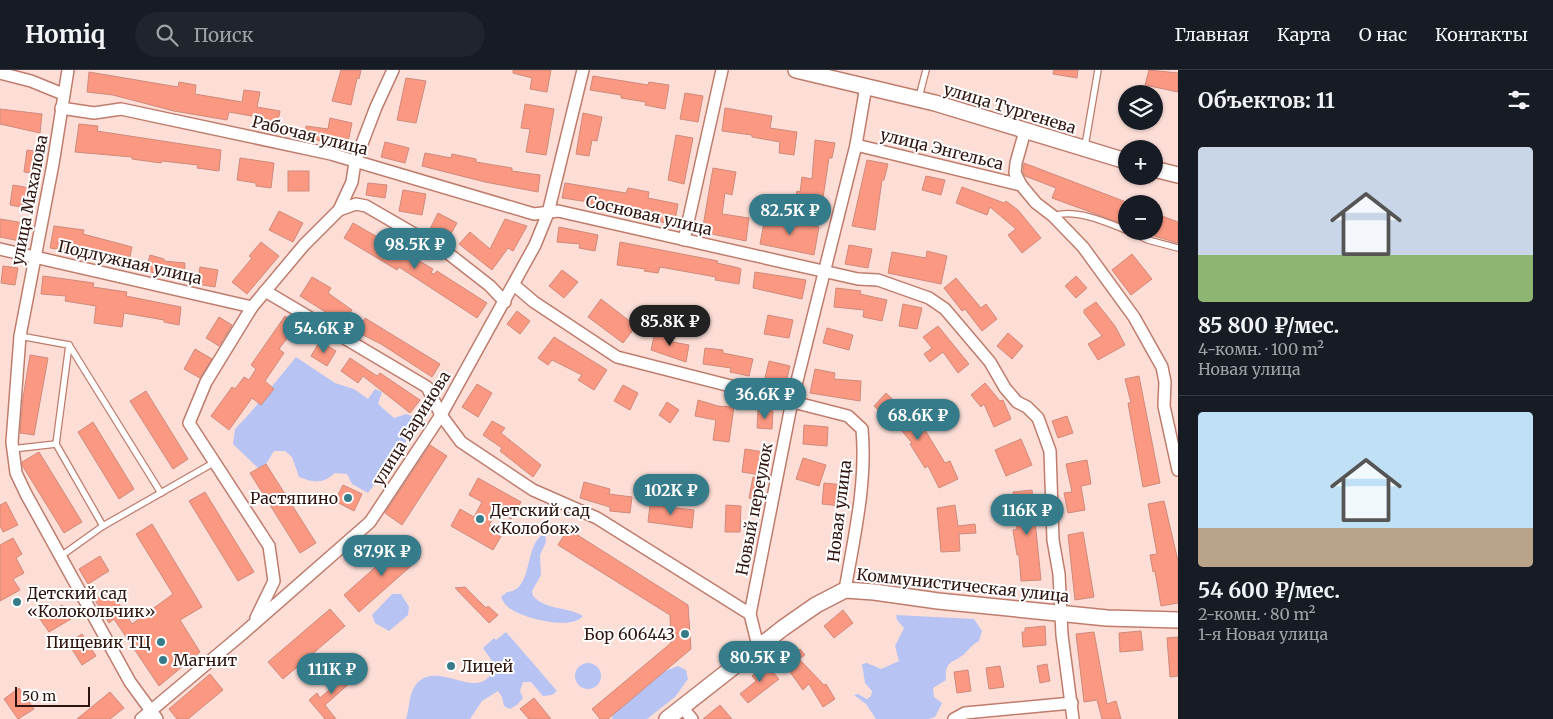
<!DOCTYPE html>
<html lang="ru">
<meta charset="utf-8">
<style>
:root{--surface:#171b24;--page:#20242c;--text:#f1f3f6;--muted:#9ea1a6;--line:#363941;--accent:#367b89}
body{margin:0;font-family:Merriweather,serif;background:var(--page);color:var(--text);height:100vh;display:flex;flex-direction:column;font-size:19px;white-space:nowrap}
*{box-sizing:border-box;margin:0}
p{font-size:16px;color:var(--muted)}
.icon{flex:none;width:28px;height:28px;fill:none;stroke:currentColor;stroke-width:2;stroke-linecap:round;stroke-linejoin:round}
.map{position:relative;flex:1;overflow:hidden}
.panel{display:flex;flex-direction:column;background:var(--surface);width:375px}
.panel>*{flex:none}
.buttons{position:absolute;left:1118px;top:15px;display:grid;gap:10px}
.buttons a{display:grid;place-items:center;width:45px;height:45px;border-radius:50%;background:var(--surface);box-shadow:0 1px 4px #0004;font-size:25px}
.scale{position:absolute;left:15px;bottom:12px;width:75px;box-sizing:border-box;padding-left:5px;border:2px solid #2e140f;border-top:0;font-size:14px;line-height:18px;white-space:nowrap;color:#2e140f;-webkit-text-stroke:4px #fff;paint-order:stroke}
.price{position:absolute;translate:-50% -42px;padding:0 11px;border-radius:18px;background:var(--accent);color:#fff;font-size:16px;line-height:32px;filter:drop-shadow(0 1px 2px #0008)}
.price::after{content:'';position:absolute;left:50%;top:30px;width:15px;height:11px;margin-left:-8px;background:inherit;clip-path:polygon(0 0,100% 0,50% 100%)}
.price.active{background:#222;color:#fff}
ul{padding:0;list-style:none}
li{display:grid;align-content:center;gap:10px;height:265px;padding:0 20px}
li+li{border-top:1px solid var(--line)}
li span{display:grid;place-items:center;height:155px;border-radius:5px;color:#555}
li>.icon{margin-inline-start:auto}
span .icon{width:90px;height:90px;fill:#fffc;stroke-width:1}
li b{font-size:21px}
h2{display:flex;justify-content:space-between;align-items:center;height:60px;padding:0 20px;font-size:21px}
header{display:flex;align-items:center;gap:30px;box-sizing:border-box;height:70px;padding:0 25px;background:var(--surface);border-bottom:1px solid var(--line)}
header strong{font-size:24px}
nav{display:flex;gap:28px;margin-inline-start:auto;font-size:18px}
.search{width:350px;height:45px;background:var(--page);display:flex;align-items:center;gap:12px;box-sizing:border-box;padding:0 18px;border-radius:28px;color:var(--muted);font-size:19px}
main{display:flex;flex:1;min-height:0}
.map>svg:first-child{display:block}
</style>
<header>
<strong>Homiq</strong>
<div class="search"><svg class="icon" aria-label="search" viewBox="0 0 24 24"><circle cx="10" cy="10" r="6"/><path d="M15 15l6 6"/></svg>Поиск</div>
<nav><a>Главная</a><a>Карта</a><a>О нас</a><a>Контакты</a></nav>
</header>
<main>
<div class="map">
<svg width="1178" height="649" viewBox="0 0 1178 649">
<rect width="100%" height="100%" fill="#fcded7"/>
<g fill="#b7c4f3">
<path d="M296,287L335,313L354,319L368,329L375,319L382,322L378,334L394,348L406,344L418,348L405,373L368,423L352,414L347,404L335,403C323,414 314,413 299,407L292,387L285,381H274L266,394L258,398L233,374L235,359L250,343Z"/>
<path d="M545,463L546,472L540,485L541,505L532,521L533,526C547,541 567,536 583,546C571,561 521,548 508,537C505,535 503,531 501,527L507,522C534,521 523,474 545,463Z"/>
<path d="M392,524H401L409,537L408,545L389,561L375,553L372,545Z"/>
<path d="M896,545L974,549L982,561L979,571C971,575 969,580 963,585C951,594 945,591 946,610L933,618L934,627L942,633L935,647L929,649H876L866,634L854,625L858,624L867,629L871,626L872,621L865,613L862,594L867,593L881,599L899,591L895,576L904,558L897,550Z"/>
<path d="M506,562L557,621L552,625L543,626L531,612H523L520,621L523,628L517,635L510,639L504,636L502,627L498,621L482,631L470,649H406C410,637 408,627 415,616C429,594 458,614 476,613C486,613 491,604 497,598L483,578L494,568L496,570Z"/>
<circle cx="588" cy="606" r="13"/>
<path d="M678,596L686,600L688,609L675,627L647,649H612L613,644L665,601Z"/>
</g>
<g fill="#fa9882" stroke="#cf8a7b">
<path d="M341,0H361L359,9L357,8L351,35L332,31Z"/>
<path d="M513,0H551L547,22L530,19L532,8L513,3Z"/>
<path d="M1054,0H1078L1077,8L1053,4Z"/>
<path d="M1149,0L1178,3V22L1145,15Z"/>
<path d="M89,2L178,17L179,12L196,15L195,24L242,32L244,20L260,22L257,37L280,41L276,61L262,58L263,48L229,42L227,50L174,41L113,25L87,22Z"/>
<path d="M593,6L648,15L649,12L669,15L665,39L645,35L646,32L621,28V25L590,20Z"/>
<path d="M406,8L426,11L416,53L397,50Z"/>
<path d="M685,23L703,26L698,52L680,49Z"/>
<path d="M525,34L554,39L546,85L526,82L530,59L521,58Z"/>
<path d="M725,38L772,46L770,58L797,62L794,85L779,83L780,72L752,67V65L722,61Z"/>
<path d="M0,39L42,44L40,63L0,54Z"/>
<path d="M583,43L602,47L597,71L592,70L589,86L576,84Z"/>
<path d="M330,48L352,53L347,77L304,67L306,56L328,59Z"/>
<path d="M79,54L98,56L97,61L221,80L219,101L197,98L198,95L162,91L161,93L132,89V87L75,82Z"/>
<path d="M676,65L693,68L684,114L668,110Z"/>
<path d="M815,70L835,73L832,88H829L821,141L794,135L797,121L800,122L802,107L812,109Z"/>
<path d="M385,72L409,78L405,93L381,87Z"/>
<path d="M27,80L41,82L38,104L24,102Z"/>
<path d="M425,83L451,88L452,84L476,89V92L512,98V101L540,105L538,122L485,112L422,96Z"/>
<path d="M240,88L274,93L271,118L256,116V113L237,110Z"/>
<path d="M867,90L888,94L884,110H882L875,160L852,156Z"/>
<path d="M1024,93L1126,132V155L1052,128L1056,118L1025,106L1023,102Z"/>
<path d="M713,98L736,102L732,125L725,123L722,144L749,148L746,171L702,162Z"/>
<rect x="288" y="101" width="21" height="20"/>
<path d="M926,106L945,110L941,125L922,120Z"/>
<path d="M368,113L387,115L385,128L366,125Z"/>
<path d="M565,113L626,123L628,118L649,122L648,128L678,134L674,155L588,135L589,132L562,128Z"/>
<path d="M13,115L35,119L31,139L10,135Z"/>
<path d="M962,117L1004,133L1006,131L1018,140L1041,168L1022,183L1008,165L1016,159L990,137L987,145L956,133Z"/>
<path d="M403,120L426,124L422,145L399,141Z"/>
<path d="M279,141L303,153L293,172L269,160Z"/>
<path d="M438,143L457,153L448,169L430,159Z"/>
<path d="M1154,143L1178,152V173L1154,166Z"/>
<path d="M765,148L819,157L814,185L760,174Z"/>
<path d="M0,149L24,153L20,171L0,167Z"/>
<path d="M505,149L527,156L513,181L508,178L492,200L459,174L470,162L490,179Z"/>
<path d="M353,153L433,199L431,203L434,204L437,201L487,233L477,248L399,197L397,200L344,168Z"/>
<path d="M54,156L84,160L83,164L132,177L128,196L88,189L89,184L50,178Z"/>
<path d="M559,157L598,165L595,181L579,178L580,174L557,172Z"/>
<path d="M261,172L279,186L247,224L232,212L252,188L249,186Z"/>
<path d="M620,172L718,191L717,193L739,198L741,199L739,214L715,210L716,207L660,197L658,203L644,201L645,199L617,195Z"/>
<path d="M849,175L872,179L868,198L845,194Z"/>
<path d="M927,181L947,186L941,214L888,203L892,182L926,188Z"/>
<path d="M1132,184L1152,209L1131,225L1112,200Z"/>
<path d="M150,185L164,189V191L185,193L184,209L146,201Z"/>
<path d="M3,196L18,198L15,215L1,213Z"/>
<path d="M200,197L218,200L215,217L197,214Z"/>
<path d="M562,200L578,212L564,228L549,216Z"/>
<path d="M755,202L806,210L802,229L753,218Z"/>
<path d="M43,206L94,213L93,217L127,222L126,226L181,237L179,255L164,252V250L124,243L122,257L94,253L96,236L65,231L66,226L41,224Z"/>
<path d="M1076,206L1087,218L1076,228L1065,216Z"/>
<path d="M312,207L331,218L328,223L352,240L343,253L300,226Z"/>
<path d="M956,208L981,238L986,234L997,249L982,261L965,239L962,241L944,218Z"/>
<path d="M836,218L861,221L860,224L887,230L882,251L863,247L864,240L834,237Z"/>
<path d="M601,229L636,256L623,273L588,247Z"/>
<path d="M1096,232L1115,256L1125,275L1098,290L1088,274L1102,266L1084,243V240Z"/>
<path d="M903,234L922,238L917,259L899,256Z"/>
<path d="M517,241L530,251L520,264L507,254Z"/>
<path d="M768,245L793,250L789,268L764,264Z"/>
<path d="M285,246L297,255L279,279L284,283L265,311L274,319L261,335L252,328L229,360L211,346L232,317L235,319L244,307L249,310L256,299L251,295Z"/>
<path d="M219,247L232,255L219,276L206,268Z"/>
<path d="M365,248L440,294L432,307L381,274L357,262Z"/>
<path d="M938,256L969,294L958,303L943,282L930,292L924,284L932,278L923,267Z"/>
<path d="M827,258L853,265L849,280L823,273Z"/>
<path d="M655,262L669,266L668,271L689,275L686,292L651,280Z"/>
<path d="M1008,263L1023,276L1012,289L997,276Z"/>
<path d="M554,267L607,300L594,320L578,310L582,305L552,290L548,295L538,288Z"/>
<path d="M320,271L336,281L327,296L311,286Z"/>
<path d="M705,278L723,280V283L753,289L749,306L730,302L731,298L703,294Z"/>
<path d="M195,279L212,289L200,308L184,299Z"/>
<path d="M30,285L48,288L34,365L20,363L23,328Z"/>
<path d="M350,288L377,306L380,303L420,330L410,343L363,306L358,313L341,301Z"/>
<path d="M769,291L790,296L785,316L764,312Z"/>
<path d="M815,299L835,303L834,309L861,311L860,331L810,323Z"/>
<path d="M1139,306L1160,413L1143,417L1128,333H1131L1125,309Z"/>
<path d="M985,313L1000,331L1003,330L1011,349L994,357L984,334L981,337L971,325Z"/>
<path d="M477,314L492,323L478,347L462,337Z"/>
<path d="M623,315L638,323L630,340L614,331Z"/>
<path d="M146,321L188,389L173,399L130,331Z"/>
<path d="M886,323L906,342L908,340L925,360L945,393L950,391L958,409L939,418L928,396L925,398L910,374L912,373L891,348L889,350L874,336Z"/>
<path d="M698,330L718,336L734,337L729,372L713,370L716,350L695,346Z"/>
<path d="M667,332L679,340L670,353L659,345Z"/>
<path d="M758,340L773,341L772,359L757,358Z"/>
<path d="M1067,346L1073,363L1058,368L1052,351Z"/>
<path d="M492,351L505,358L501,363L541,395L533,407L500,381L502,378L483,365Z"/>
<path d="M93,352L134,419L119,429L78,362Z"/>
<path d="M804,355L828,357L827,376L803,374Z"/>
<path d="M1021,369L1032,395L1006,406L995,380Z"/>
<path d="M430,375L447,386L402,455L385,443Z"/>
<path d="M745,379L764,382L760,405L742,402Z"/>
<path d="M39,382L82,452L64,463L22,395V392Z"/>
<path d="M803,388L826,395L819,416L796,409Z"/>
<path d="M1087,390L1091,414L1081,416L1085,440L1068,443L1064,423L1072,422L1066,394Z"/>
<path d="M266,394L316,473L300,483L250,403Z"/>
<path d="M753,407L765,409L760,431L749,428Z"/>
<path d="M478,408L521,432L511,449L498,441L489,455L503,463L493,480L451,456L460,439L474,447L482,432L469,425Z"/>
<path d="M584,412L610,419L609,424L632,427L630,443L610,441V437L580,428Z"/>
<path d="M824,413L844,415L841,436L822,434Z"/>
<path d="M343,415L362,424L354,441L335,431Z"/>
<path d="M1032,420L1041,510L1021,511L1019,485H1017L1013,460L1017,459L1013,422Z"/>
<path d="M205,422L254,502L238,511L189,431Z"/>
<path d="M1164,431L1178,491V533L1161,536L1155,501L1153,502L1150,485L1157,484L1148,434Z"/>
<path d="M6,432L18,455L3,462L0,456V435Z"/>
<path d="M650,435L694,440L692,458L648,452Z"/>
<path d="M726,435L741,436L740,462H725Z"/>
<path d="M955,435L958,456L975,454L976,463L959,464L960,481L941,482L937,438Z"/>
<path d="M152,454L202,537L180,550L200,582L159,616L114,549L109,553L95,530L110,520L132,554L173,524L136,464Z"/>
<path d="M568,459L688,535L691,579L608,649H600L592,639L671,573L670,545L558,475Z"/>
<path d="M1083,462L1094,527L1075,530L1068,465Z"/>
<path d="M13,468L22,484L16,488L24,503L13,509L20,520L0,531V475Z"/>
<path d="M405,471L420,488L359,542L344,525Z"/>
<path d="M100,486L109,501L88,514L79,499Z"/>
<path d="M465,517L486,538L488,536L498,545L489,553L455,518Z"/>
<path d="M62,535L71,549L49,562L40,549Z"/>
<path d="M330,539L345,556L283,609L268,592Z"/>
<path d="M843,540L853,553L834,568L824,556Z"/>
<path d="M1045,556L1046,575L1023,577L1022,562H1025V558Z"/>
<path d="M1141,561L1143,580L1120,582L1119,563Z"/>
<path d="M1094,562L1107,634L1116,631L1121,649H1102L1097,630L1084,632L1076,564Z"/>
<path d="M82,564L96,586L82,595L68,573Z"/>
<path d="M1178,567V606L1170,607L1167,568Z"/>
<path d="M800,579L805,585L799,589L824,615L826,614L835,629L823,637L809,614L803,620L782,591Z"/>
<path d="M766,594L779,609L748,633L740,624L756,611L752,606Z"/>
<path d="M1047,594L1050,611L1040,613L1037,596Z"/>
<path d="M1000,596L1004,617L989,619L986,598Z"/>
<path d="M353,599L359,605L325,635L336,649H325L309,630L317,623L320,628Z"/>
<path d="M968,600L971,621L957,623L954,602Z"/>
<path d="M210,604L223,620L188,649H177L169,639Z"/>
<path d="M19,618L34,639L18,649L4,629Z"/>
<path d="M110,622L124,638L110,649H77Z"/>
<path d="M534,628L551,649H529L520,639Z"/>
<path d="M720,635L732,649H703Z"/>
</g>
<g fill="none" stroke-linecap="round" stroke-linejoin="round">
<defs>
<g id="service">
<path d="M919,27L926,0"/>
<path d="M1085,76L1098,0"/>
<path d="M1053,146C1074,138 1106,152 1126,160"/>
<path d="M1129,161L1148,170L1178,178"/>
<path d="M20,266L69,275L56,374L103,456"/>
<path d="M69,275L161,423"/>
<path d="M12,379L56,374"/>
<path d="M61,486L103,456L215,392"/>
</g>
<g id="minor">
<path d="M68,0L53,94L20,266L12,372L16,403L26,424L130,612L157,649"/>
<path d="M0,3L31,11L63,24"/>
<path d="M61,38L94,43L121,39L331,84L534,144L558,141L858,209L878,210L929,228L945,239L990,292L1005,318L1017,332L1027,337L1038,348L1050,381L1053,470L1059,504L1062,565L1073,649"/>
<path d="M1025,61L1016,93L1015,103L1021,115L1036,133L1053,146L1083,177L1134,247L1162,297L1165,312L1164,336L1178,400"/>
<path d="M856,75L1021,115"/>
<path d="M339,140L356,134L366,136L449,184L490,216L505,232"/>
<path d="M684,170L722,0"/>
<path d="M0,179L252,237"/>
<path d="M514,215L534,232L617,287L848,346L862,359C867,413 854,467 845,520"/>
<path d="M265,221L427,317L441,345L461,372L533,420L597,448L750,544"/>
<path d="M256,548L274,511L269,476L189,353L206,312L252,237L304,175L339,140L352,112L355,92L376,37L393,0"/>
<path d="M758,576L750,544L792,331L856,75L866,16"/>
<path d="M682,637L692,649"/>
<path d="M141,649L241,565L370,452L441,345L535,175L548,143L583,0"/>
<path d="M954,649L965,643L1072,633"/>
</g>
<g id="tertiary">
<path d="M796,0L935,33L1126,91"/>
<path d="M1154,99L1178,105"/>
<path d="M667,649L783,558L816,535L845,520L874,522L938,531L1107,548L1178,550"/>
</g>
</defs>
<use href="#service" stroke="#bf7c6d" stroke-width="8"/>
<use href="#minor" stroke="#bf7c6d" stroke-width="14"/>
<use href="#tertiary" stroke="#bf7c6d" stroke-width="18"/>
<use href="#service" stroke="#fff" stroke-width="5.5"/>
<use href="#minor" stroke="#fff" stroke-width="11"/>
<use href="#tertiary" stroke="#fff" stroke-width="15"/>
</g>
<g fill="#367b89" stroke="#fff" stroke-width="2">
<circle cx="348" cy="428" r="5"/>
<circle cx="480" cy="449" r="5"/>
<circle cx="17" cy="532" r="5"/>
<circle cx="685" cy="564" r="5"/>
<circle cx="161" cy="572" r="5"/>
<circle cx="163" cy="590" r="5"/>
<circle cx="451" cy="596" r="5"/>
</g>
<g text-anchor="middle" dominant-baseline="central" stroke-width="4" stroke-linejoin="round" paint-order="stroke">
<g font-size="16" fill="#2e140f" stroke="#fff">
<text transform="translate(1010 38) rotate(17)">улица Тургенева</text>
<text transform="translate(310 65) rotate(14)">Рабочая улица</text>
<text transform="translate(942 79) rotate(14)">улица Энгельса</text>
<text transform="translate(29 130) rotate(-79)">улица Махалова</text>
<text transform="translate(649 145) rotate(13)">Сосновая улица</text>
<text transform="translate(130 192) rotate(13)">Подлужная улица</text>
<text transform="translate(411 358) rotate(-58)">улица Баринова</text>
<text transform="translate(754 439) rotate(-79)">Новый переулок</text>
<text transform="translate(839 441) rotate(-83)">Новая улица</text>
<text transform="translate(963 515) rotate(6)">Коммунистическая улица</text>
</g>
<g font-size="16" fill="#2e140f" stroke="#fff" text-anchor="start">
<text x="338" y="428" text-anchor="end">Растяпино</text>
<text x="490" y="440">Детский сад<tspan x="490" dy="18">«Колобок»</tspan></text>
<text x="27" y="523">Детский сад<tspan x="27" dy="18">«Колокольчик»</tspan></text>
<text x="675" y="564" text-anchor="end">Бор 606443</text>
<text x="151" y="572" text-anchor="end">Пищевик ТЦ</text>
<text x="173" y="590">Магнит</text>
<text x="461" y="596">Лицей</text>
</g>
</g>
</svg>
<div class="buttons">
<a><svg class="icon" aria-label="layers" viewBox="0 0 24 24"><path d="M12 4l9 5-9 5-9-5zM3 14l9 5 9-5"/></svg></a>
<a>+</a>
<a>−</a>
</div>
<div class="scale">50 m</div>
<b class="price" style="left:790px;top:166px">82.5K ₽</b>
<b class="price" style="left:415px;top:200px">98.5K ₽</b>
<b class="price active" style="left:670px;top:277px">85.8K ₽</b>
<b class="price" style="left:324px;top:284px">54.6K ₽</b>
<b class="price" style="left:765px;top:350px">36.6K ₽</b>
<b class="price" style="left:918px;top:371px">68.6K ₽</b>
<b class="price" style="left:671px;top:446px">102K ₽</b>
<b class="price" style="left:1027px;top:466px">116K ₽</b>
<b class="price" style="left:382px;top:507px">87.9K ₽</b>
<b class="price" style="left:760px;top:613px">80.5K ₽</b>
<b class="price" style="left:332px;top:625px">111K ₽</b>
</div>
<section class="panel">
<h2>Объектов: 11<svg class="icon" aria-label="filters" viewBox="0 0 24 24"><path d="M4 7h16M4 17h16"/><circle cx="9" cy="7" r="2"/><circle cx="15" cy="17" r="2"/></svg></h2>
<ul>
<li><span style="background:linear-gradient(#c9d6e8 70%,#8fb573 0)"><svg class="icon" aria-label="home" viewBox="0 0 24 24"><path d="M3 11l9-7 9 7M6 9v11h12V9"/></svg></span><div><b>85 800 ₽/мес.</b><p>4-комн. · 100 m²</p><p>Новая улица</p></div></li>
<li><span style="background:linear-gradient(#bfe0f5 75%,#b9a48a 0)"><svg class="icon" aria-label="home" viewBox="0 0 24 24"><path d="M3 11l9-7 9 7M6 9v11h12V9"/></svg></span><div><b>54 600 ₽/мес.</b><p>2-комн. · 80 m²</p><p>1-я Новая улица</p></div></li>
</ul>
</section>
</main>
